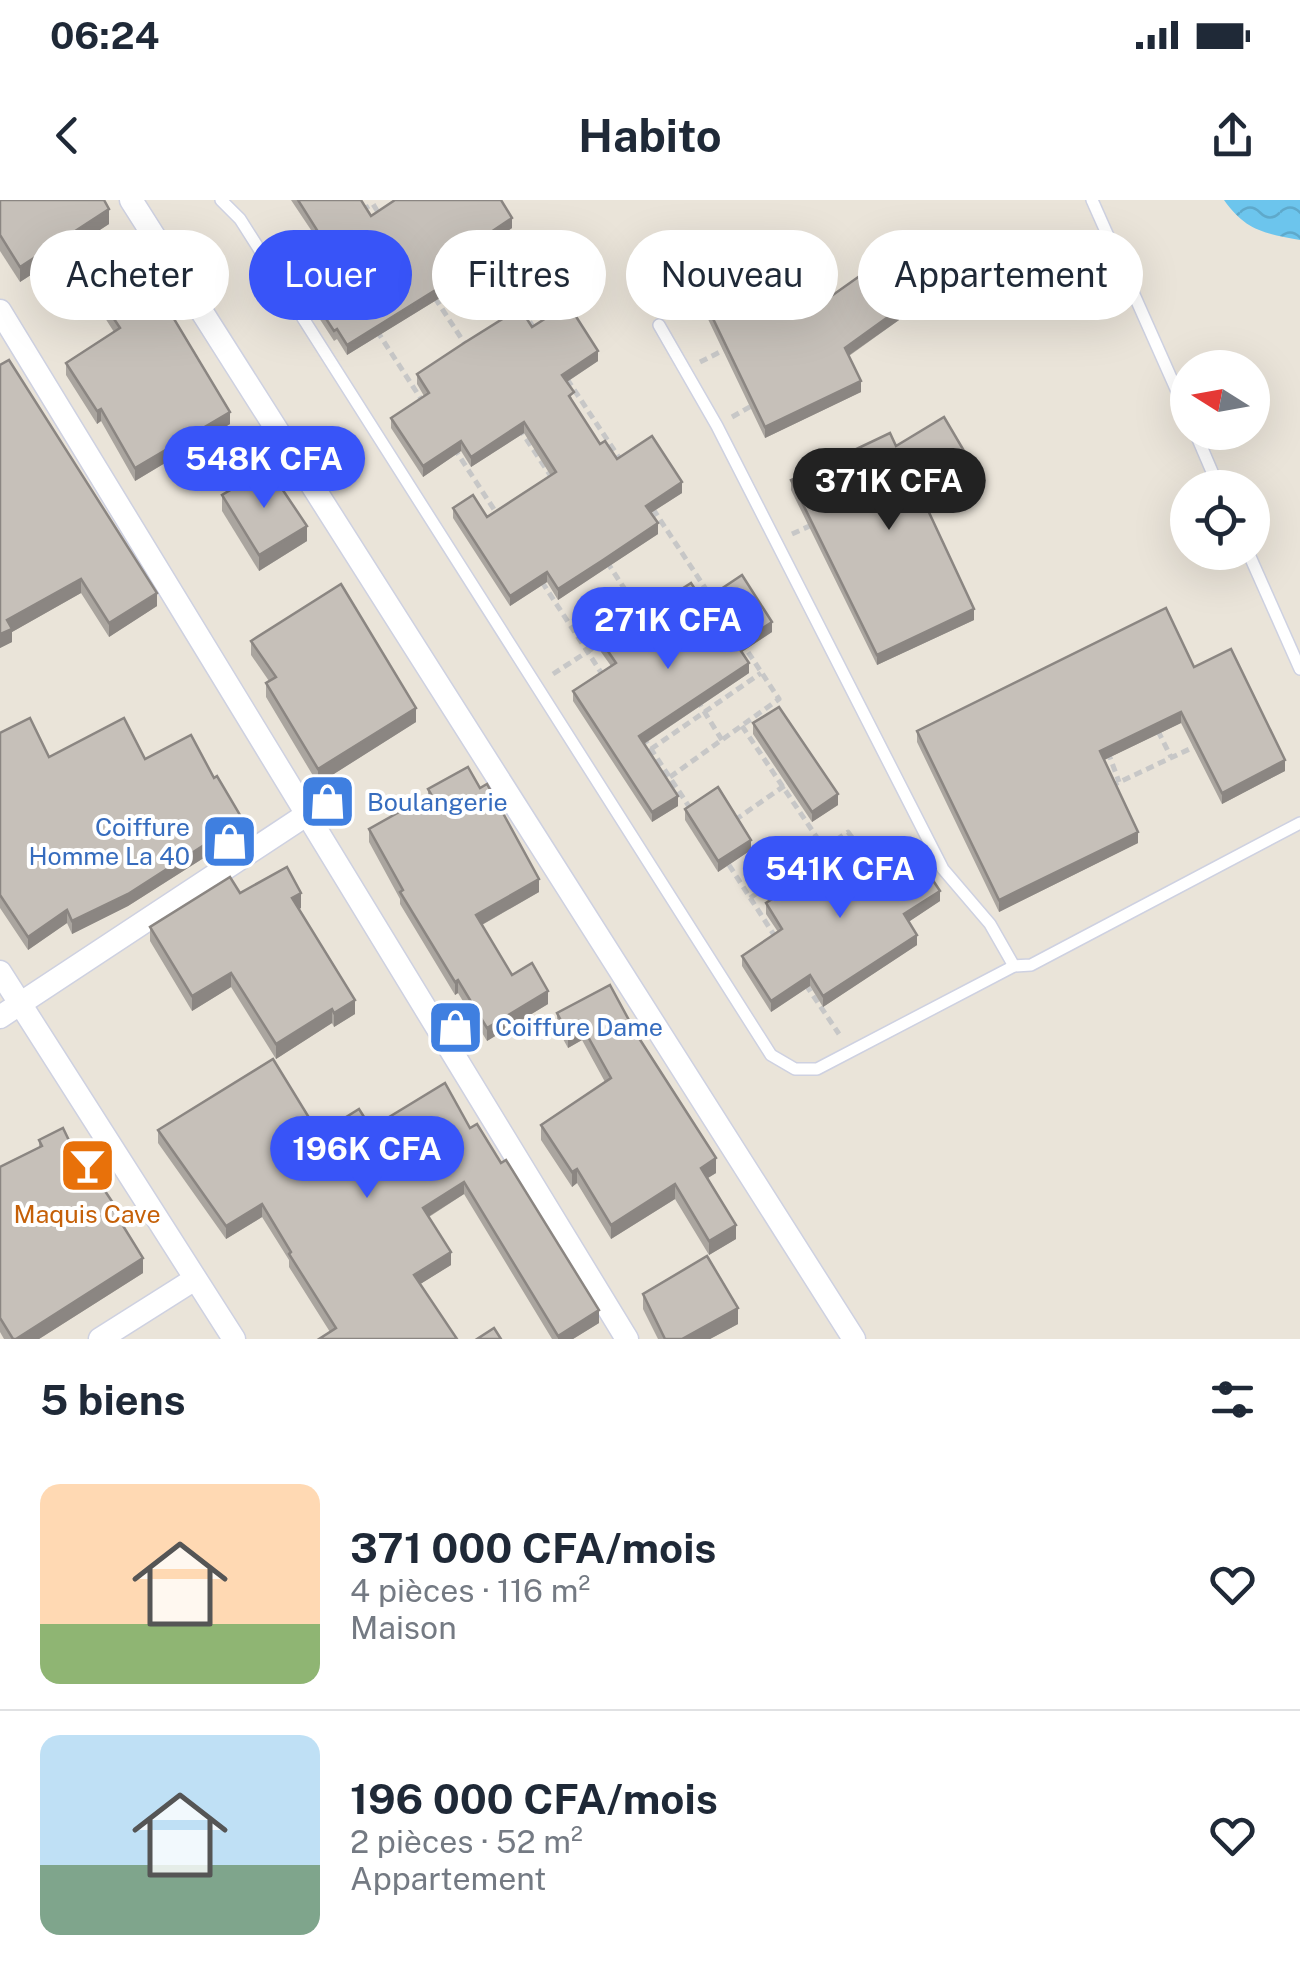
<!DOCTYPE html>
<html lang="fr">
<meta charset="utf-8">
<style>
:root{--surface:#fff;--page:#f2f2f3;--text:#1f2937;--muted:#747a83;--line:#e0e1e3;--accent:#3854f8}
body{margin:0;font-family:"Public Sans",sans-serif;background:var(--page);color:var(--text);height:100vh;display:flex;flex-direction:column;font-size:38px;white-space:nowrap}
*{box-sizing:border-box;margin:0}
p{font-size:32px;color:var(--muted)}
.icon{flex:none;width:55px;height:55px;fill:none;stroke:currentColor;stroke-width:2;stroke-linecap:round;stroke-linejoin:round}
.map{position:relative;height:1139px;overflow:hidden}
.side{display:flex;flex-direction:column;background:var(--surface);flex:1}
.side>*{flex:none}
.hud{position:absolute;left:30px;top:30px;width:1240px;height:90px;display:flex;gap:20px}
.needle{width:65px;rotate:281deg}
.fabs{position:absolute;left:1170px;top:150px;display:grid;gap:20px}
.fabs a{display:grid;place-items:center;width:100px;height:100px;border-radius:50%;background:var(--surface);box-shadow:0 10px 40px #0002;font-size:50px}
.price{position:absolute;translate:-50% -85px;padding:0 22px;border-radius:35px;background:var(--accent);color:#fff;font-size:32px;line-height:65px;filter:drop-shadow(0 2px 5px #0008)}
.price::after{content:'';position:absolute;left:50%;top:60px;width:30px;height:22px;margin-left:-15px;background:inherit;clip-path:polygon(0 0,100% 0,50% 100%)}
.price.current{background:#222;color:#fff}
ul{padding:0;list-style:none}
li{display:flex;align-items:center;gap:30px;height:250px;padding:0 40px}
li+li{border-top:2px solid var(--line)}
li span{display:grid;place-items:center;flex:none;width:280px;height:200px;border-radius:20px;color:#555}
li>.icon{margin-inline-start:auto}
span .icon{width:120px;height:120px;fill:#fffc;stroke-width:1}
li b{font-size:42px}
h2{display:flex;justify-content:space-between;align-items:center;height:120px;padding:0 40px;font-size:42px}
.tag{padding:0 35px;border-radius:45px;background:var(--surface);box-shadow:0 10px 40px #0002;font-size:35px;line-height:90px}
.tag.current{background:var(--accent);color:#fff}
.status{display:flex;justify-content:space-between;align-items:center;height:70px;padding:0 50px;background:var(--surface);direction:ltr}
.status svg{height:28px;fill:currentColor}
header{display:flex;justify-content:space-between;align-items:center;height:130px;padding:0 40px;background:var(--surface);font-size:45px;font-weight:700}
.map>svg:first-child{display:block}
</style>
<div class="status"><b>06:24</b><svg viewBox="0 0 49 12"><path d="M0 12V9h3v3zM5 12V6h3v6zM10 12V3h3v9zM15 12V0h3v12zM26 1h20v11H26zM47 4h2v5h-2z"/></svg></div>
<header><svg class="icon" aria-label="back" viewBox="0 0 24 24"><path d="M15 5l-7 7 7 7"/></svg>Habito<svg class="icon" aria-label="share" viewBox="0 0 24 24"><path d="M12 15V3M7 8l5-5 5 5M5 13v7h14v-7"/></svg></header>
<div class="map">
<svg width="1300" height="1139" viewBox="0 0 1300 1139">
<defs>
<pattern id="water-waves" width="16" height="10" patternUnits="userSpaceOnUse" patternTransform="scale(2.5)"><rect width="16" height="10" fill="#6cc5ed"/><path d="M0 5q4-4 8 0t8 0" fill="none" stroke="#5ea9cb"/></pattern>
</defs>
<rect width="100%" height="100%" fill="#eae4d9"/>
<path fill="url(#water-waves)" d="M1224,0H1300V40C1264,33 1246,31 1224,0Z"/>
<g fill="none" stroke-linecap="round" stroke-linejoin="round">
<defs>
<g id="lane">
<path d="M221,0L240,19L771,855L795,869H817L1014,766"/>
<path d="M1092,0L1188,216"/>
<path d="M659,125L717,226L943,669L990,724L1014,766L1031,765L1300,623"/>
<path d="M1195,232L1219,288"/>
<path d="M1248,352L1300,469"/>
</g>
<g id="street">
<path d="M131,0L854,1139"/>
<path d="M0,111L627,1139"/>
<path d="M0,772L234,1139"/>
<path d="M0,817L306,615"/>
<path d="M100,1139L195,1079"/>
</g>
</defs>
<use href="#lane" stroke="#ced1e1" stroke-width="14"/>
<use href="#street" stroke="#ced1e1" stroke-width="25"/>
<g stroke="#c7c7c7" stroke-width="5" stroke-dasharray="8 5" stroke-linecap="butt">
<path d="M362,10L373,4L379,14"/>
<path d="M479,46L534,128"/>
<path d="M435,98L467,147"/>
<path d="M377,131L423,202"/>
<path d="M700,162L726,149"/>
<path d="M567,179L622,262"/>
<path d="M732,217L753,205"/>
<path d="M519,228L554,281"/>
<path d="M454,248L497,314"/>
<path d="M653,309L713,400"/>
<path d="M792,334L814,324"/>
<path d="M607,362L645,420"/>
<path d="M542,382L604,477"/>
<path d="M553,474L607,439"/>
<path d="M697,500L722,540"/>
<path d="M742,526L824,648"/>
<path d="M1158,531L1171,557"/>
<path d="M643,537L692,611"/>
<path d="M651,549L761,473"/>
<path d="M1108,552L1119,582"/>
<path d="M670,577L779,499L744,446"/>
<path d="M1111,586L1196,546"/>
<path d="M735,620L787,584"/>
<path d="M729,665L776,738"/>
<path d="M750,698L848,632L859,647"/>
<path d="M806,785L839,834"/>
</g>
<use href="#lane" stroke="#fff" stroke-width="11"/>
<use href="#street" stroke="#fff" stroke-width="22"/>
</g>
<g fill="#aaa59f">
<path d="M0,0L109,24L20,82L0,51Z"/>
<path d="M291,0H361L371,16L512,28L481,49L487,69L347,155L337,139L334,141L306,98L287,59V49L313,33Z"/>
<path d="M87,78L230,224L135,281L101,221L97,224L66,175V163L114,132L87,90Z"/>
<path d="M823,102L899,120L849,156L861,192L765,238L706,115V104Z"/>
<path d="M532,127L598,161L567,182L573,203L600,244L617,259L682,293L651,313L658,334L603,370L558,400L547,382L510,406L453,318V308L487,317L551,276L524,233L471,267L461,251L423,277L391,228V218L424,196L417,184V174Z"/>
<path d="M0,165L157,406L109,437L81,393L12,432V442L0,448Z"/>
<path d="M896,246L970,272L923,300L974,420L877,465L791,290V280Z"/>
<path d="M222,295L307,341L259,371L222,311Z"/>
<path d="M703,401L772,432L742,452L749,473L644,544L678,606L652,622L573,501V491L611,466L601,452V441Z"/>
<path d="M251,441L416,522L318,584L266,497V483L269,481L251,455Z"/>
<path d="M1194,467L1285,571L1222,604L1181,523L1104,560L1138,643L999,712L917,542V531Z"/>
<path d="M753,523L838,605L812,622L753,534Z"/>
<path d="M0,533L49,557L145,559L243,633L128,706L72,734L67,723L28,750L0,708Z"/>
<path d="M428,589L539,692L482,725L512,775L548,804L487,841L458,793L455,795L400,704V699L369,642V629L428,595Z"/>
<path d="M685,609L751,650L718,672L685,620Z"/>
<path d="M875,671L940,701L908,722L917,745L823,807L810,786L771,812L742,766V756L778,732L766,714V703Z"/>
<path d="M240,693L301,708L299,709L355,814L334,827L332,823L276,859L231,787L192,811L150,741V727Z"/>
<path d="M557,813L637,835L716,973L708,978L736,1039L709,1055L675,999L611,1039L577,983L572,987L541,940V925L605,882L582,840L568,848L557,828Z"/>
<path d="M371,928H470L599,1123L573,1139H552L464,994L429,1017L451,1065L420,1084L330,1132L289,1067V1060L262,1017L226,1039L158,943V930L319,934Z"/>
<path d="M39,940L88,980L115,1012L143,1073L39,1139H4L0,1132V967L39,947Z"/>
<path d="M643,1094L738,1124L710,1139H658L643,1109Z"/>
</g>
<g fill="#8b8682">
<path d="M109,9V24L20,82V67Z"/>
<path d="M512,18V28L476,52V42Z"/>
<path d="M487,58V69L347,155V145Z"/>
<path d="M899,109V120L845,158V148Z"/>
<path d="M598,151V161L562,185V175Z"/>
<path d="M861,181V192L765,238V227Z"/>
<path d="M101,209V221L97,224V211Z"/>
<path d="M230,212V224L135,281V268Z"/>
<path d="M524,222V233L471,267V257Z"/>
<path d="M461,241V251L423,277V266Z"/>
<path d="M970,261V272L919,302V291Z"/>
<path d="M682,282V293L646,316V306Z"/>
<path d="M658,323V334L558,400V389Z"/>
<path d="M307,326V341L259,371V355Z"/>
<path d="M547,372V382L510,406V396Z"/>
<path d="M81,379V393L12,432V442L0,448V434L7,420Z"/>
<path d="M157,393V406L109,437V423Z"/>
<path d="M974,409V420L877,465V455Z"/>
<path d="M772,422V432L737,455V445Z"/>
<path d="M749,463V473L639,547V536Z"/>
<path d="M416,508V522L318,584V569Z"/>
<path d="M1181,512V523L1100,562V551Z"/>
<path d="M1285,560V571L1222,604V593Z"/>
<path d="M838,594V605L812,622V612Z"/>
<path d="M678,596V606L652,622V612Z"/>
<path d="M243,620V633L128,706L72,734V721Z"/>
<path d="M1138,632V643L999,712V700Z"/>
<path d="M751,640V650L718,672V661Z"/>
<path d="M539,679V692L476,728V715Z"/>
<path d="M940,691V701L904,725V714Z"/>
<path d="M301,693V708L292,712V698Z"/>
<path d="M67,710V723L28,750V737Z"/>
<path d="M917,735V745L823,807V796Z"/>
<path d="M231,773V787L192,811V796Z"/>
<path d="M810,775V786L771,812V801Z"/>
<path d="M458,780V793L455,795V782Z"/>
<path d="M548,791V804L487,841V828Z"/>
<path d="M355,800V814L334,827V813Z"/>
<path d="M332,809V823L276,859V844Z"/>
<path d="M582,826V840L568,848V834Z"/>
<path d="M716,958V973L701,982V968Z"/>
<path d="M577,969V983L572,987V972Z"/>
<path d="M464,982V994L423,1020V1008Z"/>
<path d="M675,984V999L611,1039V1025Z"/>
<path d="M262,1004V1017L226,1039V1026Z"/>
<path d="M736,1025V1039L709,1055V1041Z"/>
<path d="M451,1052V1065L414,1088V1075Z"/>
<path d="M143,1058V1073L39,1139H16Z"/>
<path d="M738,1108V1124L710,1139H682Z"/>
<path d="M599,1110V1123L573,1139H558V1136Z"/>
</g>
<g fill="#c6c0b9" stroke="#8b8682" stroke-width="2.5">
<path d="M0,0H104L109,9L20,67L0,35Z"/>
<path d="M298,0H361L371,16L395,0H501L512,18L476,42L487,58L347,145L337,129L334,131L306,88L287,49L317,30Z"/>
<path d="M132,49L230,212L135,268L101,209L97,211L66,163L120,128L87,78Z"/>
<path d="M801,59L823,102L871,68L899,109L845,148L861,181L765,227L706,104Z"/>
<path d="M568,104L598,151L562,175L574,192L569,196L600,244L605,241L617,259L652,236L682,282L646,306L658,323L603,360L558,389L547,372L510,396L453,308L473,295L487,317L556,272L524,222L471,257L461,241L423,266L391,218L429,193L417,174L464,143L520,108L532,127Z"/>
<path d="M9,160L157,393L109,423L81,379L7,420L12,429L0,434V165Z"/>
<path d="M944,217L970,261L919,291L974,409L877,455L791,280L890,233L896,246Z"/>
<path d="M268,268L307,326L259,355L222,295Z"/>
<path d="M742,375L772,422L737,445L749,463L639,536L678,596L652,612L573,491L616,463L601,441L691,383L703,401Z"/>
<path d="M341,384L416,508L318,569L266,483L276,477L251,441Z"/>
<path d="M1166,408L1194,467L1231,449L1285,560L1222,593L1181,512L1100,551L1138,632L999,700L917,531Z"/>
<path d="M779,507L838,594L812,612L753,523Z"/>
<path d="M30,518L49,557L124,518L145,559L191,535L214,578L217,576L243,620L128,694L72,721L67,710L28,737L0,695V533Z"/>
<path d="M468,567L480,588L487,584L539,679L476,715L512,775L532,763L548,791L487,828L458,780L455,782L400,692L403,690L369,629L431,594L428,589Z"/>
<path d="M718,587L751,640L718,661L685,609Z"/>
<path d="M858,644L875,671L911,647L940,691L904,714L917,735L823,796L810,775L771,801L742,756L782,729L766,703Z"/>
<path d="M287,667L301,693L292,698L355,800L334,813L332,809L276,844L231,773L192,796L150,727L230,677L240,693Z"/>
<path d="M610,785L637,835L716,958L701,968L736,1025L709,1041L675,984L611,1025L577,969L572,972L541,925L611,878L582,826L568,834L557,813Z"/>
<path d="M273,859L319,934L359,909L371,928L445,883L470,928L477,924L501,963L506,960L599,1110L558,1136L464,982L423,1008L451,1052L414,1075L457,1139H319L336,1128L289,1054L291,1052L262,1004L226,1026L158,930Z"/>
<path d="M63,928L88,980L95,976L115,1006L112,1008L143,1058L16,1139H13L0,1118V967L42,946L39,940Z"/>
<path d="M707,1056L738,1108L682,1139H665L643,1094Z"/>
<path d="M494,1128L501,1139H477Z"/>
</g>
<defs>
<symbol id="shop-square" viewBox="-11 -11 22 22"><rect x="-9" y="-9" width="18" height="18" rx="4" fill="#3f7fe0" stroke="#fff"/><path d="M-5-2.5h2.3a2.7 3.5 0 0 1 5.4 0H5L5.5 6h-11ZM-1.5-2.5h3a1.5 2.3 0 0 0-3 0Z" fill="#fff"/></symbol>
<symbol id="bar-square" viewBox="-11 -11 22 22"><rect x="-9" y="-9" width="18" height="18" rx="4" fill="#e8710a" stroke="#fff"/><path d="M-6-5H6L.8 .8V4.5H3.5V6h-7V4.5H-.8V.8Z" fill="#fff"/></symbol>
</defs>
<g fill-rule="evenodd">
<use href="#shop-square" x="296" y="570" width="63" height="63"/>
<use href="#shop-square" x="198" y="610" width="63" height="63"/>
<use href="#shop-square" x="424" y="796" width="63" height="63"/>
<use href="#bar-square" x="56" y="934" width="63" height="63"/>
</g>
<g text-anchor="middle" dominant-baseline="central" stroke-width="8" stroke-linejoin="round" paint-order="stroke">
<g font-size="25" fill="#366cbe" stroke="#fff" text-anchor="start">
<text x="367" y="602">Boulangerie</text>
<text x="190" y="627" text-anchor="end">Coiffure<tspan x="190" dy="29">Homme La 40</tspan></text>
<text x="495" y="827">Coiffure Dame</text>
</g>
<g font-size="25" fill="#c56008" stroke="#fff">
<text x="87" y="1014">Maquis Cave</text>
</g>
</g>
</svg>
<div class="fabs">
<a><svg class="needle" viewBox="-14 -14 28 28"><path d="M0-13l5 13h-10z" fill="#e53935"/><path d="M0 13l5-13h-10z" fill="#747a83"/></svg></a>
<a><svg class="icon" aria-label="locate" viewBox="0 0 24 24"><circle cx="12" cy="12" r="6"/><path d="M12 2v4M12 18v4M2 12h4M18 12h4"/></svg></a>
</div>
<b class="price" style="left:264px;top:311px">548K CFA</b>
<b class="price current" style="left:889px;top:333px">371K CFA</b>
<b class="price" style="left:668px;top:472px">271K CFA</b>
<b class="price" style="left:840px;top:721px">541K CFA</b>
<b class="price" style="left:367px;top:1001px">196K CFA</b>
<div class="hud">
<a class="tag">Acheter</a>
<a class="tag current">Louer</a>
<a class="tag">Filtres</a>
<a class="tag">Nouveau</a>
<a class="tag">Appartement</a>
</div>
</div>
<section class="side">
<h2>5 biens<svg class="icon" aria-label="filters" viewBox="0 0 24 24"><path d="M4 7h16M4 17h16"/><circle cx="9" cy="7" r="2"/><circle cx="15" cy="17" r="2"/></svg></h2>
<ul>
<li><span style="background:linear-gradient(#ffd9b3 70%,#8fb573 0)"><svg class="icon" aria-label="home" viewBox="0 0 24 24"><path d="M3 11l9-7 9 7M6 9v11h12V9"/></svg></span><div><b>371 000 CFA/mois</b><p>4 pièces · 116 m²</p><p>Maison</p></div><svg class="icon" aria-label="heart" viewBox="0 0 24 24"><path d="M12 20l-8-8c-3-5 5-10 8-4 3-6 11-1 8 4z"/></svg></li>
<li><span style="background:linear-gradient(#bfe0f5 65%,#7fa58c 0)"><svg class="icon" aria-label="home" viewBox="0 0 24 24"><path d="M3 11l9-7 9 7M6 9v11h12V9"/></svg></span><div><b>196 000 CFA/mois</b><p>2 pièces · 52 m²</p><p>Appartement</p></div><svg class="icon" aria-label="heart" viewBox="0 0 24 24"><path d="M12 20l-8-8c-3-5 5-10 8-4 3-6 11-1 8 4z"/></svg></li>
</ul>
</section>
